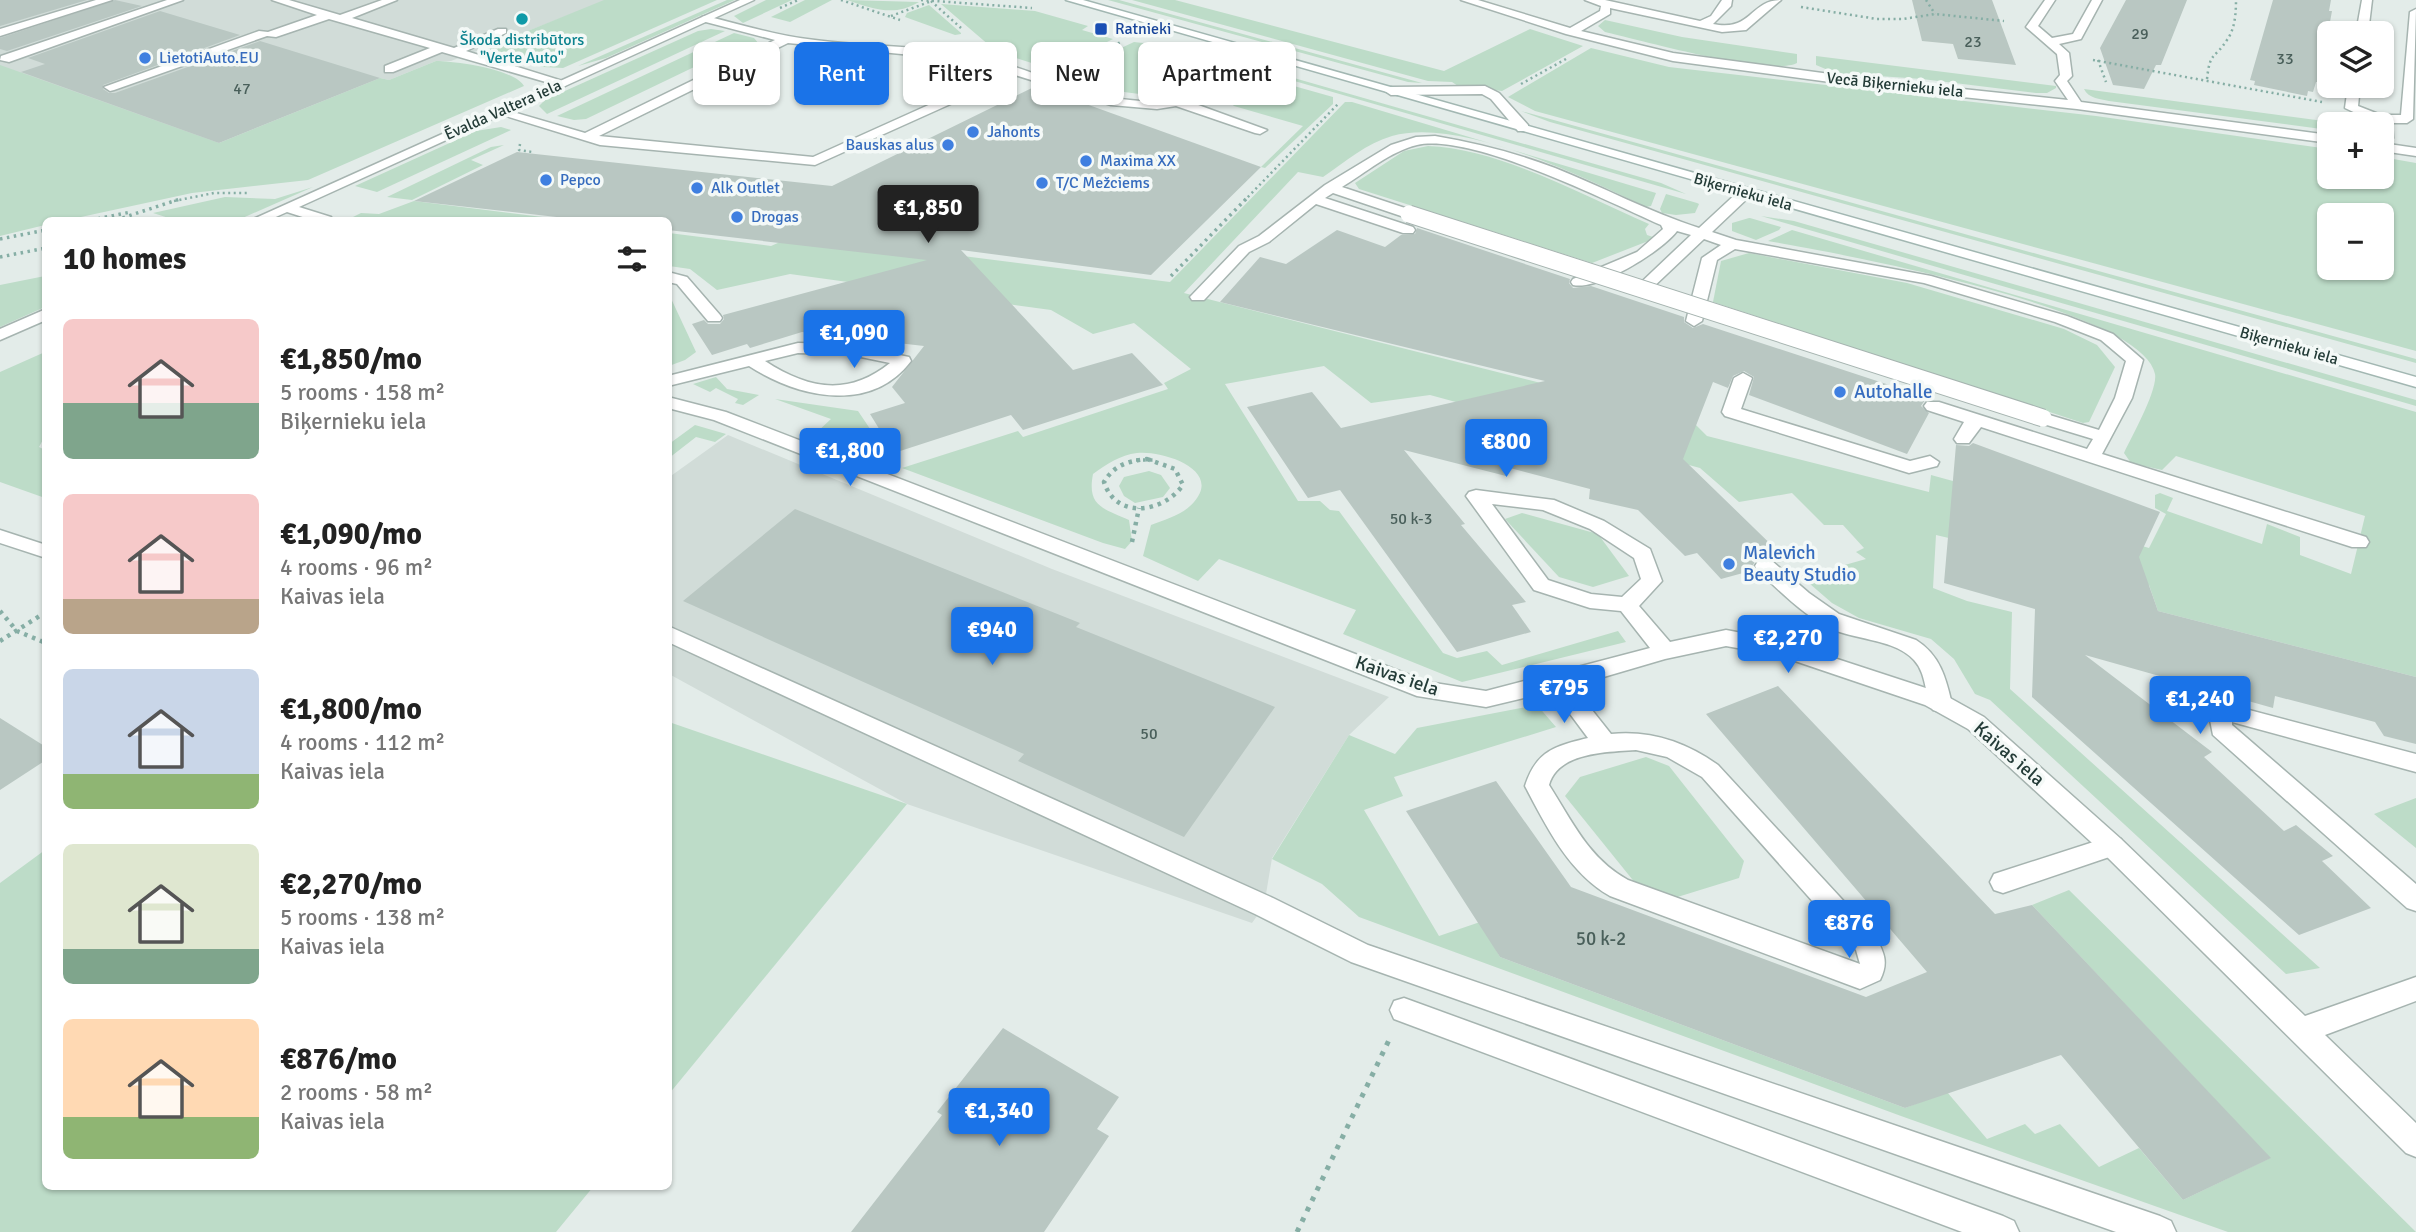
<!DOCTYPE html>
<meta charset="utf-8">
<style>
:root{--surface:#fff;--page:#f2f2f2;--text:#222;--muted:#767676;--accent:#1a73e8}
body{margin:0;font-family:Signika,sans-serif;background:var(--page);color:var(--text);height:100vh;display:flex;flex-direction:column;font-size:26px;white-space:nowrap}
*{box-sizing:border-box;margin:0}
p{font-size:23px;color:var(--muted)}
.icon{flex:none;width:38px;height:38px;fill:none;stroke:currentColor;stroke-width:2;stroke-linecap:round;stroke-linejoin:round}
.map{position:relative;flex:1;overflow:hidden}
.drawer{position:absolute;left:42px;top:217px;width:630px;height:973px;display:flex;flex-direction:column;background:var(--surface);border-radius:10px;box-shadow:0 2px 5px #0004}
.drawer>*{flex:none}
.top-card{position:absolute;left:693px;top:42px;width:665px;height:63px;display:flex;gap:14px}
.tools{position:absolute;left:2317px;top:21px;display:grid;gap:14px}
.tools a{display:grid;place-items:center;width:77px;height:77px;border-radius:10px;background:var(--surface);box-shadow:0 2px 5px #0004;font-size:35px}
.price{position:absolute;translate:-50% -60px;padding:0 16px;border-radius:7px;background:var(--accent);color:#fff;font-size:23px;line-height:46px;filter:drop-shadow(0 2px 4px #0008)}
.price::after{content:'';position:absolute;left:50%;top:42px;width:21px;height:16px;margin-left:-10px;background:inherit;clip-path:polygon(0 0,100% 0,50% 100%)}
.price.active{background:#222;color:#fff}
ul{padding:0;list-style:none}
li{display:flex;align-items:center;gap:21px;height:175px;padding:0 21px}
li span{display:grid;place-items:center;flex:none;width:196px;height:140px;border-radius:10px;color:#555}
li>.icon{margin-inline-start:auto}
span .icon{width:84px;height:84px;fill:#fffc;stroke-width:1}
li b{font-size:30px}
h2{display:flex;justify-content:space-between;align-items:center;height:84px;padding:0 21px;font-size:30px}
.pill{padding:0 24px;border-radius:10px;background:var(--surface);box-shadow:0 2px 5px #0004;font-size:24px;line-height:63px}
.pill.active{background:var(--accent);color:#fff}
.map>svg:first-child{display:block}
</style>
<div class="map">
<svg width="2416" height="1232" viewBox="0 0 2416 1232">
<rect width="100%" height="100%" fill="#e3ece9"/>
<g fill="#d1dcd8">
<path d="M0,0H607L451,61H436L389,80L380,78L0,229Z"/>
<path d="M728,435L1052,569L1389,697L1349,735L1272,858L1264,906L1252,923L907,804L669,674L668,478Z"/>
</g>
<g fill="#bddcc8" fill-rule="evenodd">
<path d="M604,0H717L563,68L544,67L489,53L491,46Z"/>
<path d="M727,0H735L606,58L578,66Z"/>
<path d="M766,0H792L743,23L734,16Z"/>
<path d="M805,0H832L790,22L771,17Z"/>
<path d="M847,0L919,2C894,17 874,9 847,0Z"/>
<path d="M1108,0H1119L1422,83L1408,82Z"/>
<path d="M1132,0H1175L1444,71L1530,29L1583,46L1502,91L1458,86L1452,82L1428,81Z"/>
<path d="M941,4L1035,11L1088,26L1082,30L1113,39L1059,66H1041L997,52Z"/>
<path d="M929,5L961,33V34L955,35L905,17L907,13Z"/>
<path d="M1605,20L1682,37L1797,54V63C1770,77 1641,40 1605,32L1598,26Z"/>
<path d="M711,29L725,31L547,114L539,106L545,100L698,31Z"/>
<path d="M734,33L754,38L759,44L753,47L742,44L586,119L574,120L557,116Z"/>
<path d="M1134,42L1151,44L1221,64V68C1188,98 1143,99 1103,87C1093,83 1082,81 1074,74V70Z"/>
<path d="M1591,48L1669,67L2096,116L2329,149V177H2382V157L2416,163V351L1535,111L1508,97ZM2329,215H2382V268H2329Z"/>
<path d="M1816,56L2056,86V88L2047,93H2036L1922,79L1835,73L1816,65Z"/>
<path d="M436,61C455,61 514,69 524,86L308,180L192,193L67,220H46L45,225L0,236V65L219,143L380,78L389,80Z"/>
<path d="M1258,76L1333,97V104L1265,168L1261,167L1303,126L1234,106L1224,97L1236,85Z"/>
<path d="M1287,76L1661,183L1686,194L1284,78Z"/>
<path d="M2084,89L2346,124H2329V130L2109,101C2100,99 2088,98 2084,89Z"/>
<path d="M1345,102H1352L1656,193L1651,206L1646,207C1583,177 1461,117 1392,136C1367,143 1345,162 1323,177L1298,172L1184,293L1692,421L1707,436L1929,492L1931,475L2033,503L2115,538L2149,548L2166,514L2155,508V495L2160,493L2173,498L2167,511L2262,544L2267,524L2300,537V555L2351,574L2365,516L2176,456L2162,470L2131,463L2124,453C2132,436 2158,390 2155,374C2143,308 1831,252 1768,241L1792,230L2416,412V677L2158,611L2149,585L1936,535L1933,588L1967,601L2012,612L2010,689L2320,968L2286,974L1990,700L1975,694L1954,659L1931,639L1859,618L1832,603L1802,577L1866,559L1856,552L1864,548L1843,525H1824L1792,493L1739,502L1700,468L1430,395L1371,403L1324,366L1225,384L1298,501H1320L1330,510L1339,511L1443,653L1457,658L1487,651L1502,665L1618,631L1626,642L1462,682L1343,634L1356,610L1219,559L1198,581L1143,556L1151,525C1166,519 1183,515 1194,502C1223,469 1161,450 1137,453C1120,455 1107,464 1093,474C1087,506 1102,508 1129,520L1132,541L1125,549L1103,543L902,468L1018,431L1023,437L1168,389L1164,383L1191,369L1134,323L1093,334L1051,310L790,274L717,290L690,269L669,266V233L771,246L796,235L1170,282Z"/>
<path d="M1521,111L2416,359V363L1550,122Z"/>
<path d="M501,127L511,130L377,192L355,186L476,131Z"/>
<path d="M504,145L471,160L483,165L412,200L387,197L491,147Z"/>
<path d="M1428,146C1498,148 1585,196 1649,224L1645,229L1647,235L1656,238L1592,263L1359,189L1355,183L1404,151Z"/>
<path d="M313,187L238,220H175L153,213L225,197L275,199Z"/>
<path d="M1666,194L1697,203L1699,204L1695,213L1676,215L1662,213L1660,209Z"/>
<path d="M414,201L567,220H362L353,217L361,213L379,214Z"/>
<path d="M1761,216L1794,221L2416,400V406Z"/>
<path d="M1749,218H1750L1781,227L1779,230L1756,240L1732,231V223Z"/>
<path d="M1749,253L1907,283L2064,329L2097,345L2115,367L2089,422L2083,423L1713,302L1721,261Z"/>
<path d="M45,276V307L0,327V285Z"/>
<path d="M668,292L696,352L685,360L669,366Z"/>
<path d="M45,352V436L39,447L45,450V498L0,482V372Z"/>
<path d="M716,377L727,389L759,395L743,405L735,403L738,399L716,388L710,392L693,384Z"/>
<path d="M775,399L858,411L891,460L816,433L831,419Z"/>
<path d="M695,425L726,434L715,442L696,437L669,458V444Z"/>
<path d="M1149,471L1161,475L1170,488L1163,497L1135,503L1124,496L1119,486L1124,477Z"/>
<path d="M1522,513L1598,534L1629,576L1593,587L1559,577L1505,519Z"/>
<path d="M1537,705L1556,727L1394,777L1403,796L1364,810L1439,936L1480,922L1500,957L1905,1108L1947,1092L1987,1139L2025,1124L2035,1134L2060,1124L2099,1167L2139,1148L2183,1200L2270,1158L2032,905L2069,890L2416,1232H2228L1901,1116L1359,917L1322,884L1272,859L1349,735L1395,754L1417,728Z"/>
<path d="M669,722L907,804L669,1094L668,722Z"/>
<path d="M1646,757L1669,766L1744,861L1739,878L1671,899L1636,884L1565,796L1580,777Z"/>
<path d="M2416,798V848L2374,814Z"/>
<path d="M45,850L46,1186L593,1187L556,1232H0V883Z"/>
</g>
<g fill="#b9c7c2">
<path d="M0,0H87L0,26Z"/>
<path d="M115,0L142,6L7,51L0,49V38Z"/>
<path d="M1912,0H1992L2016,65L1958,59L1953,44L1922,41Z"/>
<path d="M2126,0H2187L2161,65H2156L2144,89L2113,85L2100,48Z"/>
<path d="M2273,0H2331L2329,11H2332L2319,82H2316L2313,92L2308,91L2307,96L2254,85L2255,81L2250,80Z"/>
<path d="M160,11L240,35L103,85V89L109,93H115L260,41L380,78L219,143L21,72L45,64L28,58Z"/>
<path d="M1036,86L1261,167L1151,275L961,250L1073,370L1132,353L1163,385L1023,430L1011,415L894,453L870,414L905,403L892,387L924,346L802,332L750,348L747,344L712,355L692,324L704,320L708,324H720L724,319L723,315L927,260L668,230V220H583L414,201L517,152L832,186Z"/>
<path d="M1417,228L1570,279L1569,283L1573,288L1591,286L1684,317V322L1693,328L1703,324L1932,399L1925,400L1921,406L1929,413L1907,454L1749,395L1754,377L1744,371L1733,376L1728,388L1713,382L1683,459L1787,560L1778,563L1766,556L1757,558L1753,565L1754,570L1721,579L1697,553L1685,556L1638,510L1589,499L1590,489L1510,468L1506,476L1404,450L1465,524L1461,525L1526,602L1512,605L1531,632L1457,652L1340,490L1308,498L1247,407L1312,392L1341,428L1545,381L1220,302L1260,257L1286,264L1337,230L1385,247L1401,235L1415,234Z"/>
<path d="M1973,443L2160,512L2139,557L2158,611L2416,677V744L2384,736L2375,722L2275,696L2273,708L2085,655L2212,752L2204,757L2284,831L2296,825L2333,856L2322,861L2371,908L2299,935L2032,697L2035,609L1944,583L1956,445L1969,446Z"/>
<path d="M795,509L1080,623L1076,627L1275,707L1184,837L1018,761L1024,754L683,601Z"/>
<path d="M1778,686L1995,914L2032,905L2271,1158L2183,1200L2061,1055L1905,1108L1500,957L1406,811L1496,781L1571,887L1866,997L1927,972L1706,714Z"/>
<path d="M0,718L46,747V760L0,790Z"/>
<path d="M1003,1028L1119,1097L1097,1129L1109,1136L1044,1232H851L942,1115L937,1112Z"/>
</g>
<g fill="none" stroke-linecap="round" stroke-linejoin="round">
<defs>
<g id="service">
<path d="M96,0H112L0,36V29Z"/>
<path d="M167,0H183L9,62L0,60L1,56Z"/>
<path d="M272,0H289L340,15L382,0H397L352,18L454,48L498,29H506V33L466,51L569,83L563,87L442,52L393,72H385V66L430,48L329,19L276,37L267,36L114,90L110,91L104,87L259,31L268,32L317,15Z"/>
<path d="M706,16C742,25 778,36 815,40C867,47 921,45 973,55C1034,68 1093,104 1157,101C1202,99 1229,65 1268,53L1272,54V60L1219,90L1190,102L1267,130L1260,134L1255,133L1176,106L1157,109L1111,105L1015,75L815,165L600,145L493,112L499,108L585,133L775,40L702,21V17ZM788,43L953,59L1004,71L813,157L599,136Z"/>
<path d="M1485,86L1499,93L1528,125V131H1518L1491,99L1482,94L1391,95L1385,91L1391,87Z"/>
<path d="M1435,136C1476,143 1516,153 1555,168C1603,187 1649,212 1699,228L1740,190H1750V196L1712,232L1736,240L1931,276L2067,316L2113,334L2143,360L2132,398L2102,454L2366,537L2369,542L2366,547H2352L1981,427L1969,443H1957L1954,439L1964,422L1927,410L1924,406L1927,402H1939L2087,449L2093,439L2037,422L2034,418L2043,413L2099,430L2115,398L2126,361L2101,340L2055,322L1924,283L1735,249L1717,260L1702,321L1694,326L1686,321L1702,258L1721,245L1704,239L1648,292L1642,294L1634,289L1691,235L1677,231C1662,251 1598,291 1573,285L1571,282L1573,279L1637,252L1663,229L1661,225C1607,201 1472,133 1417,145C1391,151 1365,173 1342,187L1414,211L1416,214L1414,217H1404L1333,193L1325,198L1413,227L1415,230L1413,233H1403L1316,204L1269,242L1249,252L1204,300H1192L1190,297L1239,246L1259,236L1325,185L1391,145L1416,137Z"/>
<path d="M668,272L687,277L720,315L722,318L720,321H708L677,284L668,282Z"/>
<path d="M1743,373L1752,378L1741,409L1910,461L1930,456L1939,462L1937,466L1909,473L1725,416L1722,412L1734,378Z"/>
<path d="M1765,559L1772,561L1809,593L1839,614L1916,640C1940,655 1946,678 1952,704L1949,710L1941,712L1933,710C1924,694 1927,674 1914,660C1896,640 1859,640 1834,630C1805,617 1781,592 1758,571L1755,566L1758,561Z"/>
<path d="M668,626L1273,898L1368,945L2160,1216L2171,1221L2176,1232H2116L1351,962L1255,914L668,642Z"/>
<path d="M2112,836L2121,839L2124,846L2121,853L2003,893L1994,890L1990,882L1994,874Z"/>
<path d="M1404,998L2003,1216L2014,1221L2019,1232H1962L1394,1019L1390,1010L1394,1001Z"/>
</g>
<g id="minor">
<path d="M740,0H754L299,207L331,217L333,220H312L287,212L269,220H251Z"/>
<path d="M1461,0H1478L1570,28L1600,11L1601,6L1585,0H1605L1700,21L1711,16L1722,0H1732L1731,6L1713,24C1752,32 1750,0 1781,0L1746,30L1722,32L1610,8V14L1581,31L1673,53L1867,79L2068,100L2055,81L2060,75L2057,54L2026,27L2045,0H2055L2038,26L2052,38L2073,34L2092,0H2102L2081,39L2059,44L2069,53L2072,76L2067,81L2081,102L2329,135V143L2077,109L1867,87L1673,61L1566,34Z"/>
<path d="M2362,0H2372L2368,33H2356Z"/>
<path d="M2416,9L2413,119L2407,123H2392L2393,138L2386,142L2382,141V124H2366L2364,117L2345,108L2348,86H2360L2358,106L2381,115H2401L2410,12Z"/>
<path d="M2382,143L2416,148V156L2382,151Z"/>
<path d="M46,309V320L0,340V329Z"/>
<path d="M798,343L846,344L909,357L911,361C870,415 797,397 749,366L668,386V376ZM798,353L846,354L890,363C848,397 808,389 765,361Z"/>
<path d="M668,397L726,412L1428,682L1486,691L1650,648L1621,611L1590,608L1534,590L1466,496L1469,492L1476,490L1554,500L1604,521L1650,549L1662,581L1639,606L1670,642L1726,630L1779,640L1941,693L1984,717L2121,839L2305,1016L2416,977V1001L2325,1035L2416,1123V1157L2406,1153L2103,853L1968,729L1925,705L1777,655L1726,646L1665,659L1573,686L1611,734C1650,730 1686,742 1718,765L1875,935C1884,953 1889,962 1880,980L1860,989L1610,896C1569,873 1546,826 1525,786C1536,751 1555,746 1588,738L1553,691L1486,707L1417,696L714,420L668,408ZM1492,504L1543,510L1590,529L1634,558L1641,579L1622,597L1591,594L1548,580ZM1636,750L1667,757L1702,777L1856,950L1860,964L1628,880C1589,859 1572,821 1549,785C1558,752 1607,752 1636,750Z"/>
<path d="M0,530L46,545V558L0,543Z"/>
<path d="M2219,702L2416,754V772L2232,722V725L2416,884V911L2407,908L2213,735L2208,710L2211,704Z"/>
</g>
<path id="secondary" d="M1066,0H1083L2416,377V387Z"/>
</defs>
<use href="#service" stroke="#a6b4b0" stroke-width="3"/>
<use href="#minor" stroke="#a6b4b0" stroke-width="3"/>
<use href="#secondary" stroke="#a2b7b2" stroke-width="3"/>
<g stroke="#86aea5" stroke-width="2.5" stroke-dasharray="2 3.5" stroke-linecap="butt">
<path d="M841,0L900,20"/>
<path d="M921,0L1032,8"/>
<path d="M1926,0L1935,14"/>
<path d="M931,1L961,28"/>
<path d="M1801,7L1877,19H1903L1935,14L2004,21"/>
<path d="M780,8L798,0"/>
<path d="M891,16L929,2"/>
<path d="M2093,60L2322,102"/>
<path d="M2098,60L2106,82"/>
<path d="M1078,62L1121,42"/>
<path d="M2207,79C2210,51 2214,60 2227,40C2235,29 2236,13 2236,0"/>
<path d="M1521,84L1566,59"/>
<path d="M520,144L519,150L532,152"/>
<path d="M174,201L214,193H248"/>
<path d="M1244,201L1339,103"/>
</g>
<g stroke="#86aea5" stroke-width="3.5" stroke-dasharray="2.5 4.5" stroke-linecap="butt">
<path d="M91,220L131,212"/>
<path d="M116,220L180,199"/>
<path d="M0,239L46,230"/>
<path d="M0,257L46,248"/>
<path d="M1171,276L1246,199"/>
<path d="M1136,460H1153"/>
</g>
<g stroke="#86aea5" stroke-width="4.5" stroke-dasharray="3.5 5" stroke-linecap="butt">
<path d="M1147,459L1175,469L1183,485C1163,513 1116,520 1104,482C1114,465 1128,461 1147,459Z"/>
<path d="M1132,542L1139,508"/>
<path d="M0,611L17,631L46,643"/>
<path d="M0,641L46,612"/>
</g>
<path stroke="#86aea5" stroke-width="5" stroke-dasharray="4.5 7" stroke-linecap="butt" d="M1297,1232L1389,1040"/>
<use href="#service" fill="#fff" fill-rule="evenodd"/>
<use href="#minor" fill="#fff" fill-rule="evenodd"/>
<use href="#secondary" fill="#fff" fill-rule="evenodd"/>
<defs>
<path id="service-bridge" d="M1409,214L2043,418"/>
</defs>
<use href="#service-bridge" stroke="#a6b4b0" stroke-width="19" stroke-linecap="butt"/>
<use href="#service-bridge" stroke="#fff" stroke-width="17"/>
</g>
<circle fill="#0f9aa8" stroke="#f4f9f7" stroke-width="2.5" cx="522" cy="19" r="7"/>
<rect fill="#1a4fb4" stroke="#f4f9f7" stroke-width="2.5" x="1094" y="22" width="14" height="14" rx="3.5"/>
<g fill="#3f7fe0" stroke="#f4f9f7" stroke-width="2.5">
<circle cx="145" cy="58" r="7"/>
<circle cx="973" cy="132" r="7"/>
<circle cx="948" cy="145" r="7"/>
<circle cx="1086" cy="161" r="7"/>
<circle cx="546" cy="180" r="7"/>
<circle cx="1042" cy="183" r="7"/>
<circle cx="697" cy="188" r="7"/>
<circle cx="737" cy="217" r="7"/>
<circle cx="1840" cy="392" r="7"/>
<circle cx="1729" cy="564" r="7"/>
</g>
<g text-anchor="middle" dominant-baseline="central" stroke-width="7" stroke-linejoin="round" paint-order="stroke">
<g font-size="16" fill="#164399" stroke="#f4f9f7" text-anchor="start">
<text x="1115" y="29">Ratnieki</text>
</g>
<g font-size="16" fill="#495f5a">
<text x="2140" y="34">29</text>
<text x="1973" y="42">23</text>
<text x="2285" y="59">33</text>
<text x="242" y="89">47</text>
<text x="1411" y="519">50 k-3</text>
<text x="1149" y="734">50</text>
</g>
<g font-size="16" fill="#0d838f" stroke="#f4f9f7">
<text x="522" y="40">Škoda distribūtors<tspan x="522" dy="18">"Verte Auto"</tspan></text>
</g>
<g font-size="16" fill="#366cbe" stroke="#f4f9f7" text-anchor="start">
<text x="159" y="58">LietotiAuto.EU</text>
<text x="987" y="132">Jahonts</text>
<text x="934" y="145" text-anchor="end">Bauskas alus</text>
<text x="1100" y="161">Maxima XX</text>
<text x="560" y="180">Pepco</text>
<text x="1056" y="183">T/C Mežciems</text>
<text x="711" y="188">Alk Outlet</text>
<text x="751" y="217">Drogas</text>
</g>
<g font-size="16" fill="#243c38" stroke="#f4f9f7">
<text transform="translate(1895 85) rotate(6)">Vecā Biķernieku iela</text>
<text transform="translate(503 110) rotate(-24)">Ēvalda Valtera iela</text>
<text transform="translate(1743 192) rotate(16)">Biķernieku iela</text>
<text transform="translate(2289 346) rotate(16)">Biķernieku iela</text>
</g>
<g font-size="19" fill="#366cbe" stroke="#f4f9f7" text-anchor="start">
<text x="1854" y="392">Autohalle</text>
<text x="1743" y="553">Malevich<tspan x="1743" dy="22">Beauty Studio</tspan></text>
</g>
<g font-size="19" fill="#243c38" stroke="#f4f9f7">
<text transform="translate(1397 676) rotate(19)">Kaivas iela</text>
<text transform="translate(2009 754) rotate(41)">Kaivas iela</text>
</g>
<g font-size="19" fill="#495f5a">
<text x="1601" y="939">50 k-2</text>
</g>
</g>
</svg>
<div class="tools">
<a><svg class="icon" aria-label="layers" viewBox="0 0 24 24"><path d="M12 4l9 5-9 5-9-5zM3 14l9 5 9-5"/></svg></a>
<a>+</a>
<a>−</a>
</div>
<b class="price active" style="left:928px;top:245px">€1,850</b>
<b class="price" style="left:854px;top:370px">€1,090</b>
<b class="price" style="left:1506px;top:479px">€800</b>
<b class="price" style="left:850px;top:488px">€1,800</b>
<b class="price" style="left:992px;top:667px">€940</b>
<b class="price" style="left:1788px;top:675px">€2,270</b>
<b class="price" style="left:1564px;top:725px">€795</b>
<b class="price" style="left:2200px;top:736px">€1,240</b>
<b class="price" style="left:1849px;top:960px">€876</b>
<b class="price" style="left:999px;top:1148px">€1,340</b>
<div class="top-card">
<a class="pill">Buy</a>
<a class="pill active">Rent</a>
<a class="pill">Filters</a>
<a class="pill">New</a>
<a class="pill">Apartment</a>
</div>
<section class="drawer">
<h2>10 homes<svg class="icon" aria-label="filters" viewBox="0 0 24 24"><path d="M4 7h16M4 17h16"/><circle cx="9" cy="7" r="2"/><circle cx="15" cy="17" r="2"/></svg></h2>
<ul>
<li><span style="background:linear-gradient(#f6c9c9 60%,#7fa58c 0)"><svg class="icon" aria-label="home" viewBox="0 0 24 24"><path d="M3 11l9-7 9 7M6 9v11h12V9"/></svg></span><div><b>€1,850/mo</b><p>5 rooms · 158 m²</p><p>Biķernieku iela</p></div></li>
<li><span style="background:linear-gradient(#f6c9c9 75%,#b9a48a 0)"><svg class="icon" aria-label="home" viewBox="0 0 24 24"><path d="M3 11l9-7 9 7M6 9v11h12V9"/></svg></span><div><b>€1,090/mo</b><p>4 rooms · 96 m²</p><p>Kaivas iela</p></div></li>
<li><span style="background:linear-gradient(#c9d6e8 75%,#8fb573 0)"><svg class="icon" aria-label="home" viewBox="0 0 24 24"><path d="M3 11l9-7 9 7M6 9v11h12V9"/></svg></span><div><b>€1,800/mo</b><p>4 rooms · 112 m²</p><p>Kaivas iela</p></div></li>
<li><span style="background:linear-gradient(#dfe7d0 75%,#7fa58c 0)"><svg class="icon" aria-label="home" viewBox="0 0 24 24"><path d="M3 11l9-7 9 7M6 9v11h12V9"/></svg></span><div><b>€2,270/mo</b><p>5 rooms · 138 m²</p><p>Kaivas iela</p></div></li>
<li><span style="background:linear-gradient(#ffd9b3 70%,#8fb573 0)"><svg class="icon" aria-label="home" viewBox="0 0 24 24"><path d="M3 11l9-7 9 7M6 9v11h12V9"/></svg></span><div><b>€876/mo</b><p>2 rooms · 58 m²</p><p>Kaivas iela</p></div></li>
</ul>
</section>
</div>
